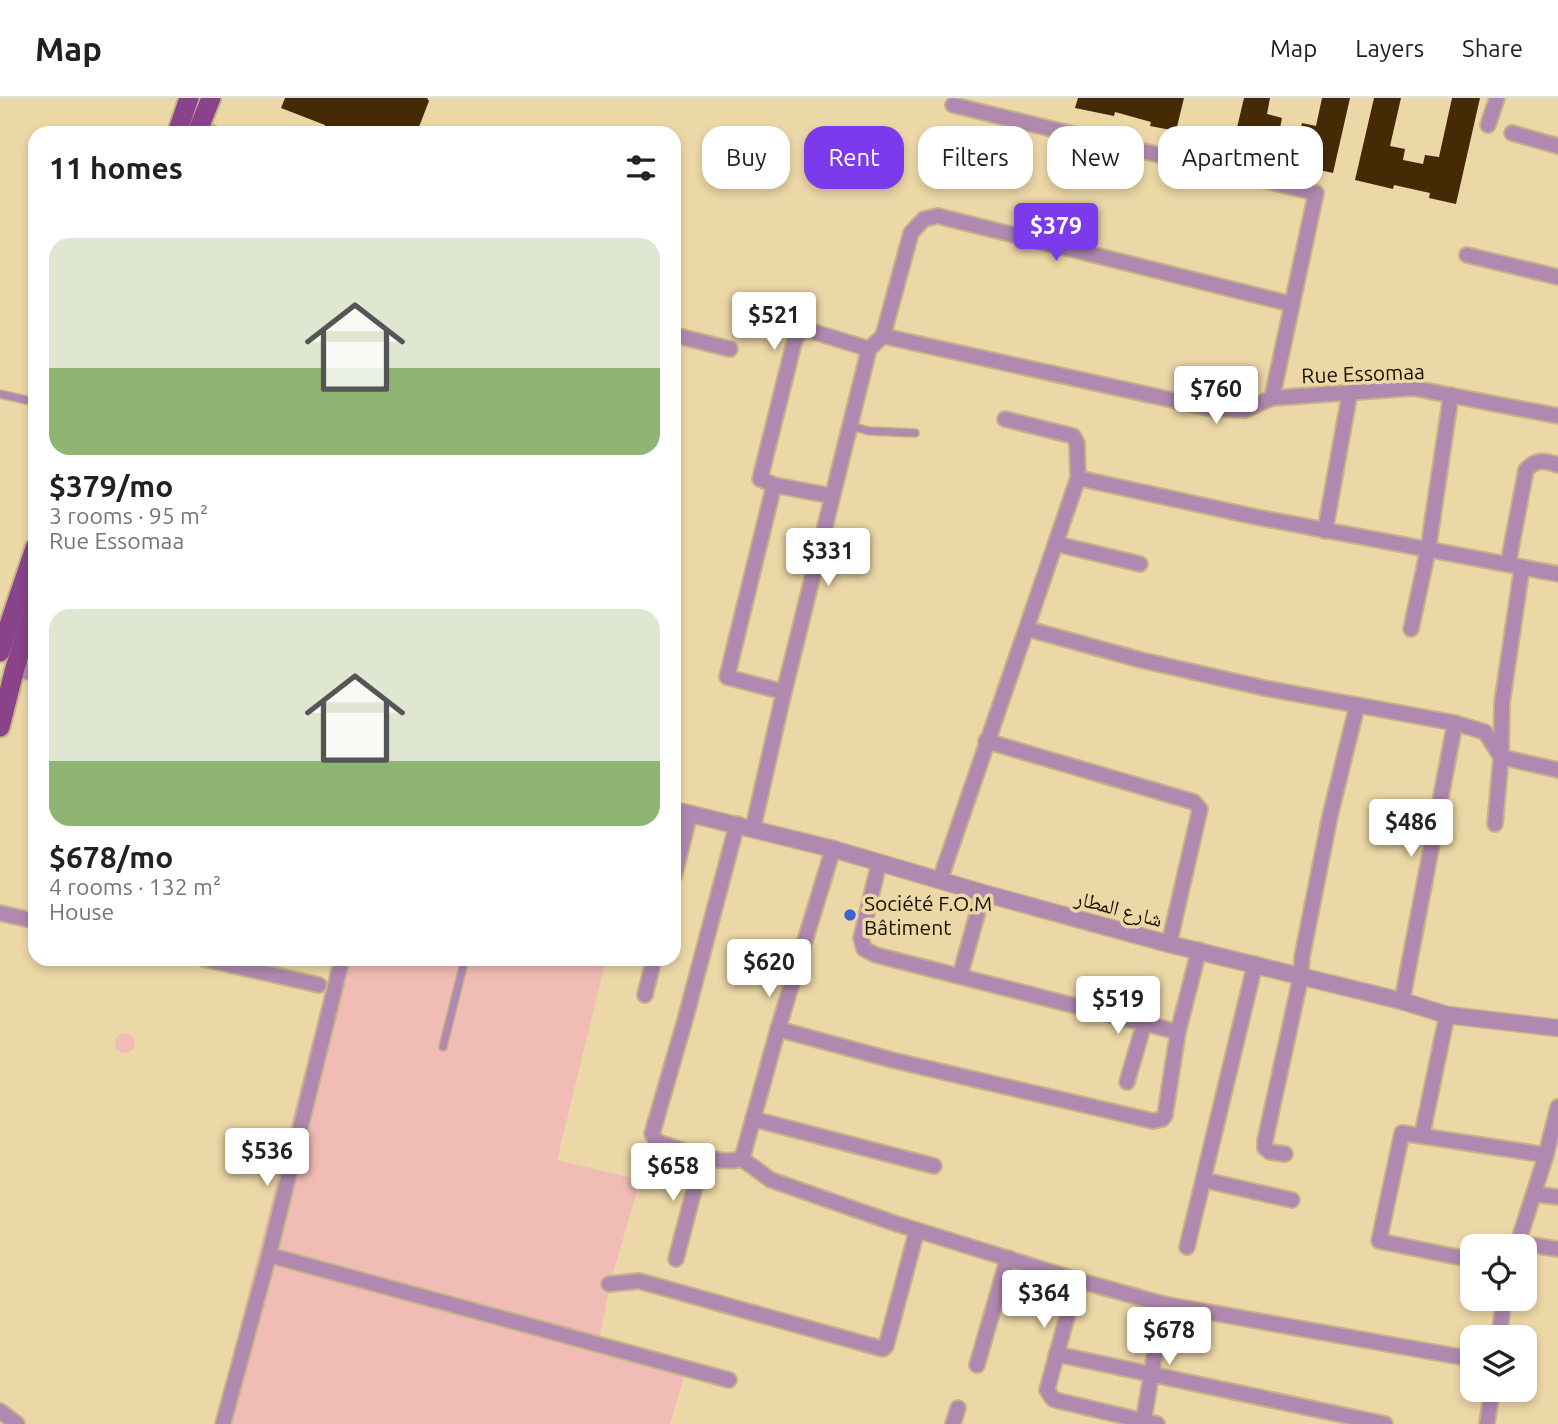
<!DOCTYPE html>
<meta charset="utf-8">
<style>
:root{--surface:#fff;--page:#f2f2f2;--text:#202124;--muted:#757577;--line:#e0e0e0;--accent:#7c3aed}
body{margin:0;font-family:Ubuntu,"Noto Naskh Arabic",sans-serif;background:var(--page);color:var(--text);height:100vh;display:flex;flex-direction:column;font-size:26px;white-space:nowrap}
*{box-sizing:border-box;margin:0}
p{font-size:23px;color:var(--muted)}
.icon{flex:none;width:38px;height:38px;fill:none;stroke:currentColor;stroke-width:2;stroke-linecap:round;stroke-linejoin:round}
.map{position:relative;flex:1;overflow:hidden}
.side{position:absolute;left:28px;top:28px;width:653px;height:840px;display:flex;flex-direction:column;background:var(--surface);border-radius:21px;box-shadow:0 4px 10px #0003}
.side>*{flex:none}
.hud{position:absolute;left:702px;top:28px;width:665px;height:63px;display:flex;gap:14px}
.fabs{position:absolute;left:1460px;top:1136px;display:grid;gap:14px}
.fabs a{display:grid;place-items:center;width:77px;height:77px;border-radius:14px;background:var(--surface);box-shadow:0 4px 10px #0003;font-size:35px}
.price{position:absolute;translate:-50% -60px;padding:0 16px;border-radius:7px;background:#fff;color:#222;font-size:23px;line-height:46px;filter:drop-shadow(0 2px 4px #0008)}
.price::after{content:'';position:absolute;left:50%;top:42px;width:21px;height:16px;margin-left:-10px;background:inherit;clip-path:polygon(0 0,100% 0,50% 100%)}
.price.selected{background:var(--accent);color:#fff}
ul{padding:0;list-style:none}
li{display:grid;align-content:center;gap:14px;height:371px;padding:0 21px}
li span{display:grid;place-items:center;height:217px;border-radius:21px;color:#555}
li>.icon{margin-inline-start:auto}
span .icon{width:126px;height:126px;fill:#fffc;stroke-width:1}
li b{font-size:30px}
h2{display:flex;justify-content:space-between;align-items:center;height:84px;padding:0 21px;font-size:30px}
.tag{padding:0 24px;border-radius:21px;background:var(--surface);box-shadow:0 4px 10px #0003;font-size:24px;line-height:63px}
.tag.selected{background:var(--accent);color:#fff}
header{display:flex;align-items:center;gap:42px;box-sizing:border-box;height:98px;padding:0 35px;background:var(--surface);border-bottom:2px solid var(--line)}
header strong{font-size:33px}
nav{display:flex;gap:38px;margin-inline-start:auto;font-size:24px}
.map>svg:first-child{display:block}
</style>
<header>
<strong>Map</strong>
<nav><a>Map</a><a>Layers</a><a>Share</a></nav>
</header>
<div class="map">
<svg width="1558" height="1326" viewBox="0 0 1558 1326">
<rect width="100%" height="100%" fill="#ecd7a6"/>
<g fill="#f1bcb5">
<path d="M333,861H606L557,1062L640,1082L610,1186L598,1248L685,1275L670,1326H215Z"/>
<circle cx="125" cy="945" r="10"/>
</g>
<g fill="#462a06">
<path d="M285,0H427L429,3L417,34L413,35H341L336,33L330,35L324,32L325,27L281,10Z"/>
<path d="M1078,0H1184L1176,33L1150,28L1151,24L1115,14L1114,18L1075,10Z"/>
<path d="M1244,0H1270L1267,16L1282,20L1280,30L1300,35L1302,25L1316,28L1322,0H1350L1333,75L1306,69L1308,64L1271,56L1270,59L1232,51Z"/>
<path d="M1374,0H1401L1390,48L1405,51L1403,62L1423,66L1425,57L1439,59L1452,0H1480L1456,106L1429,100L1430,95L1394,87L1393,91L1355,82Z"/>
</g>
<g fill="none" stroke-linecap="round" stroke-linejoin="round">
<defs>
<g id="service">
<path d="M0,296L35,304"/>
<path d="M851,328L869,333L915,335"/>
<path d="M443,949L465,861"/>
</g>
<g id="minor">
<path d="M953,7L1316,95L1272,300"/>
<path d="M1488,27L1497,0"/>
<path d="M198,31L212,35"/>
<path d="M1512,35L1558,48"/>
<path d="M1467,157L1558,179"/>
<path d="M674,237L730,251"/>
<path d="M883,238L1213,311L1245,312L1272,300L1413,290L1558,318"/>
<path d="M1005,321L1073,338L1077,345L1078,380"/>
<path d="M774,387L727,579L784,594"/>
<path d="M832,398L774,387L760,381L795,241L801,234L808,232L869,251"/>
<path d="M1325,433L1350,294"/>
<path d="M1057,446L1140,466"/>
<path d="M1508,466L1526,372C1536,361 1545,362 1558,367"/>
<path d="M1028,531L1141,562L1264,590L1455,625L1485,634L1501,659L1558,672"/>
<path d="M1411,531L1428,452L1451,297"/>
<path d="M986,643L1194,704L1200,711L1169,846"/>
<path d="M737,726L685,922L652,1036L655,1041L660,1045C684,1052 717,1068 742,1061"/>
<path d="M1495,726L1501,659L1502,605L1522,469"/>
<path d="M753,730L784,594L869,251L883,238L911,135L924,121L938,118L1291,206"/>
<path d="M879,765L861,840L864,851L876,857L1178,934L1199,852"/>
<path d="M674,779L690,715"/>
<path d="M940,782L1078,380L1256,419L1558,476"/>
<path d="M0,815L35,823"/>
<path d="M204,861L319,887"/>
<path d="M960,878L983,795"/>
<path d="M645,897L654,861"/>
<path d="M1402,903L1455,625"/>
<path d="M778,931L892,962L1153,1023L1162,1021L1165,1017L1178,934"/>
<path d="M1127,984L1144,926"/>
<path d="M753,1021L934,1068"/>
<path d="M1422,1037L1447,917"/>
<path d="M1285,1056L1270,1054L1265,1050V1043L1301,878L1302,859L1330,718L1357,608"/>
<path d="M742,1061L771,1082L894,1125L1077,1182L1163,1206L1472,1261"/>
<path d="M742,1061L778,931L833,751"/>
<path d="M1204,1082L1292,1102"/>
<path d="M1534,1096L1558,1099"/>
<path d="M1519,1145L1558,1151"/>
<path d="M1517,1148L1546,1057L1558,1009"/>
<path d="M1187,1149L1255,866"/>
<path d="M269,1157L729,1282"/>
<path d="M676,1161L703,1058"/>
<path d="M1472,1162L1379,1143L1402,1035L1546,1057"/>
<path d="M1077,1182L1047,1292L1053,1301L1059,1303L1157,1326"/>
<path d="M609,1186L639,1183L883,1251L886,1248L917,1132"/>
<path d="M1499,1239L1504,1200"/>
<path d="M1056,1256L1385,1326"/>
<path d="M977,1267L1008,1160"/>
<path d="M0,1313L17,1326"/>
<path d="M223,1326L269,1157L342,861"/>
<path d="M953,1326L958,1310"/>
<path d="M1143,1326L1163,1206"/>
<path d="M1487,1326L1492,1292"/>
</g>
<g id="tertiary">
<path d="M15,570L35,575"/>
<path d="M674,712L833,751L983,795L1169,846L1402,903L1447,917L1558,930"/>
</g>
<g id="primary">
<path d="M177,35L189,0"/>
<path d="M197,35L211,0"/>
<path d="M0,554L35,450"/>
<path d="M0,629L15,570L35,508"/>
</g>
</defs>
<use href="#service" stroke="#c6b488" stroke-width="10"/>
<use href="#minor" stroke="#c6b488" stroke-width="18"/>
<use href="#tertiary" stroke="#c6b488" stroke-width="19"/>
<use href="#primary" stroke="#c6b488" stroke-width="23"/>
<use href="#service" stroke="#b189b0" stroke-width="7"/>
<use href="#minor" stroke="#b189b0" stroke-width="14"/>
<use href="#tertiary" stroke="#b189b0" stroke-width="16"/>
<use href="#primary" stroke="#8a438b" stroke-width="19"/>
</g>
<circle fill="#3f63d5" stroke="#ecd7a6" stroke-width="2.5" cx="850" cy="817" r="7"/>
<g text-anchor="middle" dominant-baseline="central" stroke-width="7" stroke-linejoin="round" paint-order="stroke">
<g font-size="21" fill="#191202" stroke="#ecd7a6">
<text transform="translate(1363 275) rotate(-2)">Rue Essomaa</text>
<text transform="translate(1119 810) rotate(15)">شارع المطار</text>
</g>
<g font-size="21" fill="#191202" stroke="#ecd7a6" text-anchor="start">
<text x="864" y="805">Société F.O.M<tspan x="864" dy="24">Bâtiment</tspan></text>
</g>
</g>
</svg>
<div class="fabs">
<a><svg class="icon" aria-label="locate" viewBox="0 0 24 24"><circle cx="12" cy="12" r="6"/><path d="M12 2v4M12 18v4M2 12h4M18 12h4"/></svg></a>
<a><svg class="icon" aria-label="layers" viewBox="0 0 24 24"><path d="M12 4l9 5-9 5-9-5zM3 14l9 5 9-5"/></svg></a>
</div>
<b class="price selected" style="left:1056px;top:165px">$379</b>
<b class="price" style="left:774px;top:254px">$521</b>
<b class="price" style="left:1216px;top:328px">$760</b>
<b class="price" style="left:828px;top:490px">$331</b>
<b class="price" style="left:1411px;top:761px">$486</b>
<b class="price" style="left:769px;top:901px">$620</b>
<b class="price" style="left:1118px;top:938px">$519</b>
<b class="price" style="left:267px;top:1090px">$536</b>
<b class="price" style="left:673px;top:1105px">$658</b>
<b class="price" style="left:1044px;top:1232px">$364</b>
<b class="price" style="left:1169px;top:1269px">$678</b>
<div class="hud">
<a class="tag">Buy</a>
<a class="tag selected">Rent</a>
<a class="tag">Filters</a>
<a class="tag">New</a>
<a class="tag">Apartment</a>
</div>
<section class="side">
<h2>11 homes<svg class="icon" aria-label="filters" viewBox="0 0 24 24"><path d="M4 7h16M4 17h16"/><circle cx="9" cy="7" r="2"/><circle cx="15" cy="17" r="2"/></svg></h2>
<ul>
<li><span style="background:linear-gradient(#dfe7d0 60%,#8fb573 0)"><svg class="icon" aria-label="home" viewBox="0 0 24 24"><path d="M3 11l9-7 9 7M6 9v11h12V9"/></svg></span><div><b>$379/mo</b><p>3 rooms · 95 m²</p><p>Rue Essomaa</p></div></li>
<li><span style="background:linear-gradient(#dfe7d0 70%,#8fb573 0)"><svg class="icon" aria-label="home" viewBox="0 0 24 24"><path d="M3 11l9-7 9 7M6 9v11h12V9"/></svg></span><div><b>$678/mo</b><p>4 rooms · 132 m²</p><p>House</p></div></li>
</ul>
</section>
</div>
